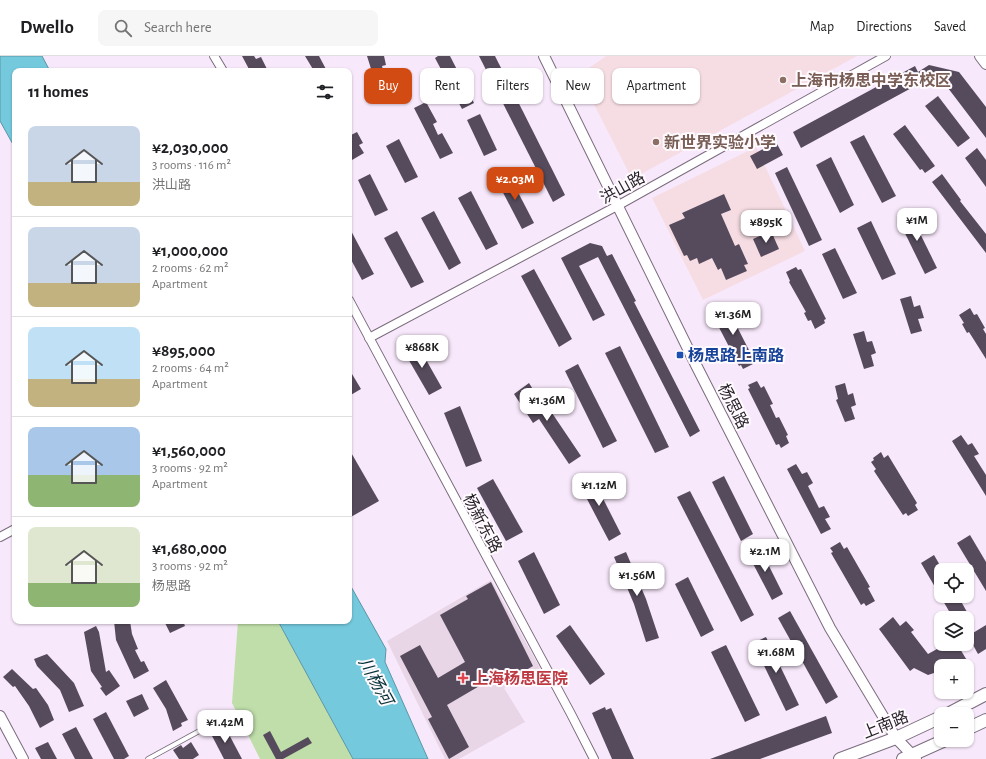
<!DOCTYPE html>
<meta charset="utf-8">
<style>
:root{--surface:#fff;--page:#f6f6f6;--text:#202124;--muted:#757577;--line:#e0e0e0;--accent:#d14b12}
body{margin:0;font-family:"Alegreya Sans","Noto Sans SC",sans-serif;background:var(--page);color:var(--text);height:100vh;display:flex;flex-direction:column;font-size:15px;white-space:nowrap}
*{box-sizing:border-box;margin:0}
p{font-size:13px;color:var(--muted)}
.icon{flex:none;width:22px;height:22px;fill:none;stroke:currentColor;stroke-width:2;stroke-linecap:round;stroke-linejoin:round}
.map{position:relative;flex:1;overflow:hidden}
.side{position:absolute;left:12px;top:12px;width:340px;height:556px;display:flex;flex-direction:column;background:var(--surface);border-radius:8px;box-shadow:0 1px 3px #0004}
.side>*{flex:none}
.top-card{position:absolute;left:364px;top:12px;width:380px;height:36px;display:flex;gap:8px}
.fabs{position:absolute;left:934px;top:507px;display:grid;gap:8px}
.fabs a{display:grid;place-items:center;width:40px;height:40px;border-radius:8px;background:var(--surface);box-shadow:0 1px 3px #0004;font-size:20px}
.price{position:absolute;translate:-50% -34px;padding:0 9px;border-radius:8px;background:#fff;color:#222;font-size:13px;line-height:26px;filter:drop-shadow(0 1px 2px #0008)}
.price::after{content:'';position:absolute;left:50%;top:24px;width:12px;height:9px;margin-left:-6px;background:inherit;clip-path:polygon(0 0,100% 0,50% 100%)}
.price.active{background:var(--accent);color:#fff}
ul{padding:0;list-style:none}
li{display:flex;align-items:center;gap:12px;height:100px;padding:0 16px}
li+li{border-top:1px solid var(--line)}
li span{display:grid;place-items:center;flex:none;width:112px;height:80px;border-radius:8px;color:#555}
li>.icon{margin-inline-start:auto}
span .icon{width:48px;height:48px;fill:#fffc;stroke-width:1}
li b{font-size:17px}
h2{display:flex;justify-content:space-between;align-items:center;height:48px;padding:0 16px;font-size:17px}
.tag{padding:0 14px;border-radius:8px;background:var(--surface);box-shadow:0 1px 3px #0004;font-size:14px;line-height:36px}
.tag.active{background:var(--accent);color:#fff}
header{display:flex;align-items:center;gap:24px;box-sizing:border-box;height:56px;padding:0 20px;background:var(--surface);border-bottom:1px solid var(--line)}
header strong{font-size:19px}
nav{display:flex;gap:22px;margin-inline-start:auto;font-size:14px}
.search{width:280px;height:36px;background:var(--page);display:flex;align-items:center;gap:10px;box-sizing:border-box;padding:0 14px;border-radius:8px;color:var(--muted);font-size:15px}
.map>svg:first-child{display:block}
</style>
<header>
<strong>Dwello</strong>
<div class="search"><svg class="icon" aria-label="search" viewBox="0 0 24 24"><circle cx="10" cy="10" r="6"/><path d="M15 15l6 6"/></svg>Search here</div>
<nav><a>Map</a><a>Directions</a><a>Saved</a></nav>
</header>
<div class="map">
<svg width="986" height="703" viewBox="0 0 986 703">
<rect width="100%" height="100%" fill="#f8e8fb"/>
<g fill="#f6dde4">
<polygon points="606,0 857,0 632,123 579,19"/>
<polygon points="756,91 805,195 703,244 652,142"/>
</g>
<polygon fill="#e8d6e7" points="491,524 540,612 504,632 525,666 459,703 445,703 387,585"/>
<polygon fill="#bfdea9" points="238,565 278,565 353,703 260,703 232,647"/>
<g fill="#74c9dd" stroke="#5c96a6">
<polygon points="0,0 42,0 50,15 15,15 15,92 0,65"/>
<polygon points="349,527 386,593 385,606 428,703 353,703 278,565 349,565"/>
</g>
<g fill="#564b5c">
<polygon points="242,0 254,0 256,3 261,1 268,15 250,15"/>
<polygon points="305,0 319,0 327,15 314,15"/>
<polygon points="367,0 384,0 386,9 382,10 387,28 392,27 394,36 390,37 392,45 382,48"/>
<polygon points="438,0 450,0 474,47 462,53 435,2"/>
<polygon points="479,0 495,0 565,139 553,146"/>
<polygon points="929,9 959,16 986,51 986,82 948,32 950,30 931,28 928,23 801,92 793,76 915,10 918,16"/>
<polygon points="938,40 970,82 958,91 925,50"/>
<polygon points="426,46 437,66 433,68 438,79 442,77 453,97 440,103 414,52"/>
<polygon points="480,58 497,94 484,100 467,64"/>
<polygon points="905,69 935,110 925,117 922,113 920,114 893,78"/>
<polygon points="357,76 363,87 359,89 364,97 352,104 349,98 349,80"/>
<polygon points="864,79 896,140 882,147 850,86"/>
<polygon points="399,83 418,121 405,127 386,90"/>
<polygon points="776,86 783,99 757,113 750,100"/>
<polygon points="977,92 986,104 986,131 965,102"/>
<polygon points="831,101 854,149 840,157 816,109"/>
<polygon points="787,111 822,184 809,190 775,117"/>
<polygon points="508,117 534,167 522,173 496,123"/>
<polygon points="370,118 388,154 375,160 358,124"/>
<polygon points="942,118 961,144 960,145 986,178 986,197 932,126"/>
<polygon points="471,135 498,188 486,194 458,142"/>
<polygon points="724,138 731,154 721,158 735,190 739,188 748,208 744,209 747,215 726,224 721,212 718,214 712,202 699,208 697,202 690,205 687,199 684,200 669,169 685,162 682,157"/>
<polygon points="434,155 461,207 449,214 421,162"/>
<polygon points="909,155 937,212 925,218 897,161"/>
<polygon points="871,165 896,218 882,224 857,172"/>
<polygon points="349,171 374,218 362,224 349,200"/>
<polygon points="397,175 424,226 411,232 384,182"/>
<polygon points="771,175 779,193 761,201 753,183"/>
<polygon points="590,187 602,190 607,200 612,198 636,245 634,246 700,375 690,381 598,201 579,210 605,259 593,265 561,202"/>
<polygon points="835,192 857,237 843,243 822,198"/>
<polygon points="796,211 798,214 801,213 826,263 824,264 825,267 815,273 811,264 808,265 804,257 806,256 789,226 790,225 786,216"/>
<polygon points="534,213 572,283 559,291 521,220"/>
<polygon points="911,240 914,251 920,249 924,262 918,263 922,275 911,278 900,243"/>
<polygon points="721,248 725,254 728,253 753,302 750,303 753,308 743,313 741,309 739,310 711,256 713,255 712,252"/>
<polygon points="970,252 974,259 977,258 985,272 983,273 986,278 986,303 969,276 967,277 962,268 964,267 959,259"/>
<polygon points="864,275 867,286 872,285 876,297 871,299 874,310 864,313 853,278"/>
<polygon points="416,286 442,332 429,339 403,294"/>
<polygon points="620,290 669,391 655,397 605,297"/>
<polygon points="578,308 617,385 603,392 565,315"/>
<polygon points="349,313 361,333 349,340"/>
<polygon points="757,325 761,332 764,330 773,348 770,349 776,362 779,361 788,379 786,380 789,387 781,392 779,388 776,389 748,333 750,332 748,329"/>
<polygon points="529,327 549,359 552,357 581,400 569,408 539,363 533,367 514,338"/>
<polygon points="845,327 848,339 853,337 856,349 851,351 855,363 845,366 836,344 838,343 835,330"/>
<polygon points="460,350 482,405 466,411 444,357"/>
<polygon points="961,379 968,389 972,387 979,398 974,400 986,419 986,440 952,385"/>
<polygon points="349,393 379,445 349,462"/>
<polygon points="881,396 884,402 888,399 917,447 915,449 918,454 908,460 906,457 903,459 874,415 876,413 871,406 874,404 873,402"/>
<polygon points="796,408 802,418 807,416 813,427 808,430 819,452 824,450 830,461 825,463 831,473 821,478 787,413"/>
<polygon points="590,417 621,478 609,485 577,424"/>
<polygon points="724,420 753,478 741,485 712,426"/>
<polygon points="493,423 523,476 506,485 477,432"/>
<polygon points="690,435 754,559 741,566 677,441"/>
<polygon points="970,479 986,506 986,535 957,487"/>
<polygon points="840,486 844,493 847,491 870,531 868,532 875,545 866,550 864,547 861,549 831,497 833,496 830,492"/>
<polygon points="759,490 783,538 772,544 747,496"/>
<polygon points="534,496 560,549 544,558 518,505"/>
<polygon points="626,496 646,543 659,582 646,586 634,548 614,501"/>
<polygon points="934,499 941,511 941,540 958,540 967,556 956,562 953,562 921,507"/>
<polygon points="688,521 714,574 701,581 675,528"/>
<polygon points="491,526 533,610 509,624 505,615 447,649 469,691 449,703 428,663 432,661 400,600 420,589 438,622 465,606 440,559 468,543 466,540"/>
<polygon points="790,555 838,641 826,648 778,562"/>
<polygon points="893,561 900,570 906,565 914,574 911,576 928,598 946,588 957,588 968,606 959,610 941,610 941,628 934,617 928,619 914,612 910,615 879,573"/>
<polygon points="114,565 130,565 132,578 138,593 135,594 141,606 144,605 149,615 134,623 116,584"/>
<polygon points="164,565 183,565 185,570 170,577"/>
<polygon points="570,569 605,618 590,629 556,580"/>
<polygon points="986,569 986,593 978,598 968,580"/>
<polygon points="96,570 99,576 106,616 109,614 120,630 106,640 100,632 102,631 91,615 84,576"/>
<polygon points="766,581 799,649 786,655 753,587"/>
<polygon points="726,589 760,659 745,666 711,596"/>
<polygon points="47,598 74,627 84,650 69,656 60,634 37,610 34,603"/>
<polygon points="12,613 33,633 36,632 48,649 54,664 40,672 29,650 15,630 13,631 3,621"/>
<polygon points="166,624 188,664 181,667 182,670 173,675 166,653 153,632"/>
<polygon points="142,638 149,653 134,661 126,645"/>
<polygon points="605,651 606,654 611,652 634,703 612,703 592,657"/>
<polygon points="106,656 129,700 124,703 114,703 93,663"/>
<polygon points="826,660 832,677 760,703 710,703"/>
<polygon points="224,669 242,703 224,703 210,676"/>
<polygon points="76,671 93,703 75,703 62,678"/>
<polygon points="270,675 281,696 308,681 312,687 283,703 276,703 263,679"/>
<polygon points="48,686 57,703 41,703 35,692"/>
<polygon points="191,686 199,699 193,703 179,703 173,694 181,689 183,692"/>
</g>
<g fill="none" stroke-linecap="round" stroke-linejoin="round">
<g stroke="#7a6c7d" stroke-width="5.5">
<polyline id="service" points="148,703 203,673"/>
</g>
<g stroke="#7a6c7d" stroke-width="10">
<g id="minor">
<polyline points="214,0 223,15"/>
<polyline points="349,244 571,658 594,703"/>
<polyline points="369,282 617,150 886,0"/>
<polyline points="0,481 15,473"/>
</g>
</g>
<g stroke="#7a6c7d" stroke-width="12">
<g id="tertiary">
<polyline points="544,0 697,311 830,572 896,682 916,703"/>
<polyline points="980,0 986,8"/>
<polyline points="0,660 23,703"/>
</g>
</g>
<g stroke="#7a6c7d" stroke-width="14">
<g id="primary">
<polyline points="948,658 986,638"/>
<polyline points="967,673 986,664"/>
<polyline points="840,703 896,682 941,661"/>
<polyline points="903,703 945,684"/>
</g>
</g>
<use href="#service" stroke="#fff" stroke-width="4"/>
<use href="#minor" stroke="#fff" stroke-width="8"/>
<use href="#tertiary" stroke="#fff" stroke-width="10"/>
<use href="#primary" stroke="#fff" stroke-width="12"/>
</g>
<g fill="#8d6e63" stroke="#fefafe" stroke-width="1.5">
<circle cx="783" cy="24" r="4"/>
<circle cx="656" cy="86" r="4"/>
</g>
<rect fill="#1a4fb4" stroke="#fefafe" stroke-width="1.5" x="676" y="295" width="8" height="8" rx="2"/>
<path fill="#e0444e" stroke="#fefafe" stroke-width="1.5" d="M461 616h4v4h4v4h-4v4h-4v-4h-4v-4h4z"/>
<g text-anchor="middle" stroke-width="4" stroke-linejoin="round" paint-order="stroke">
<g font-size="16" font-weight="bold" fill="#785e54" stroke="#fefafe" text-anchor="start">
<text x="791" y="30">上海市杨思中学东校区</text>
<text x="664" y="92">新世界实验小学</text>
</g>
<g font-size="16" fill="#251f26" stroke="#fefafe">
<text transform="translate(622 131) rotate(-29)" y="6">洪山路</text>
<text transform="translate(734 350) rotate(63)" y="6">杨思路</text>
<text transform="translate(483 467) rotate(62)" y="6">杨新东路</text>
<text transform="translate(885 668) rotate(-22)" y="6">上南路</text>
</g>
<g font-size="16" font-weight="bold" fill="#164399" stroke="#fefafe" text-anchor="start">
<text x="688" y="305">杨思路上南路</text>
</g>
<g font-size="16" font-weight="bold" fill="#be3a42" stroke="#fefafe" text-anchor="start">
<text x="472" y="628">上海杨思医院</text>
</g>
<g font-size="17" font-style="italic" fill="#053039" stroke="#fefafe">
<text transform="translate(376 625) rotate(61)" y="6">川杨河</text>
</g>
</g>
</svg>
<div class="fabs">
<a><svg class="icon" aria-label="locate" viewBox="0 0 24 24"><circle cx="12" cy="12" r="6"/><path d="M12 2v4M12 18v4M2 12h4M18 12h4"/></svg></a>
<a><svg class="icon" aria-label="layers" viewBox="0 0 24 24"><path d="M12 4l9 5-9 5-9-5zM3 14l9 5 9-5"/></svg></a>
<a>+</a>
<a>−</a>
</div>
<b class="price active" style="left:515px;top:145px">¥2.03M</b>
<b class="price" style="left:917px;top:186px">¥1M</b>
<b class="price" style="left:766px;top:188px">¥895K</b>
<b class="price" style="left:733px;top:280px">¥1.36M</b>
<b class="price" style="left:422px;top:313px">¥868K</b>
<b class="price" style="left:547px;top:366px">¥1.36M</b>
<b class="price" style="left:599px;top:451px">¥1.12M</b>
<b class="price" style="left:765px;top:517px">¥2.1M</b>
<b class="price" style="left:637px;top:541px">¥1.56M</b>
<b class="price" style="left:776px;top:618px">¥1.68M</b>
<b class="price" style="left:225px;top:688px">¥1.42M</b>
<div class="top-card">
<a class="tag active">Buy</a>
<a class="tag">Rent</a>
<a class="tag">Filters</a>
<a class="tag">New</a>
<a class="tag">Apartment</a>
</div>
<section class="side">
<h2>11 homes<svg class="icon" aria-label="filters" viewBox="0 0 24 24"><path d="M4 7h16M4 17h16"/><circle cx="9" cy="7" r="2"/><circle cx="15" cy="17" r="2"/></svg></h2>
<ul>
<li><span style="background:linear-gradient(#c9d6e8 70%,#c2b280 0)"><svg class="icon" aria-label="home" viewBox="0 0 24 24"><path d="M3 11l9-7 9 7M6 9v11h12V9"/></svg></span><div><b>¥2,030,000</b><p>3 rooms · 116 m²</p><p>洪山路</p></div></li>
<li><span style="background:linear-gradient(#c9d6e8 70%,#c2b280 0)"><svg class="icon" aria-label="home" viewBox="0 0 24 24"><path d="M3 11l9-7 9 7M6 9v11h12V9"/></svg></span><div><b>¥1,000,000</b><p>2 rooms · 62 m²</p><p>Apartment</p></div></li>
<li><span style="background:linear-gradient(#bfe0f5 65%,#c2b280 0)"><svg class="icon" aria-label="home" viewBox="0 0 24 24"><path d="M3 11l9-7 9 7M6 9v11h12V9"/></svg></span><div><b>¥895,000</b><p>2 rooms · 64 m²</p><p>Apartment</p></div></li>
<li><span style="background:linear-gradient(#a9c7e8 60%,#8fb573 0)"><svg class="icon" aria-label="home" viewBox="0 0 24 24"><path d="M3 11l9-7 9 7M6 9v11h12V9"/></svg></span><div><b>¥1,560,000</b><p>3 rooms · 92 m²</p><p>Apartment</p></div></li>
<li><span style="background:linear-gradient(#dfe7d0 70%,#8fb573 0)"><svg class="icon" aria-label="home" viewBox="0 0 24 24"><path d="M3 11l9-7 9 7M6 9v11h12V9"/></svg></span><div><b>¥1,680,000</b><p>3 rooms · 92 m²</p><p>杨思路</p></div></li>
</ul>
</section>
</div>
